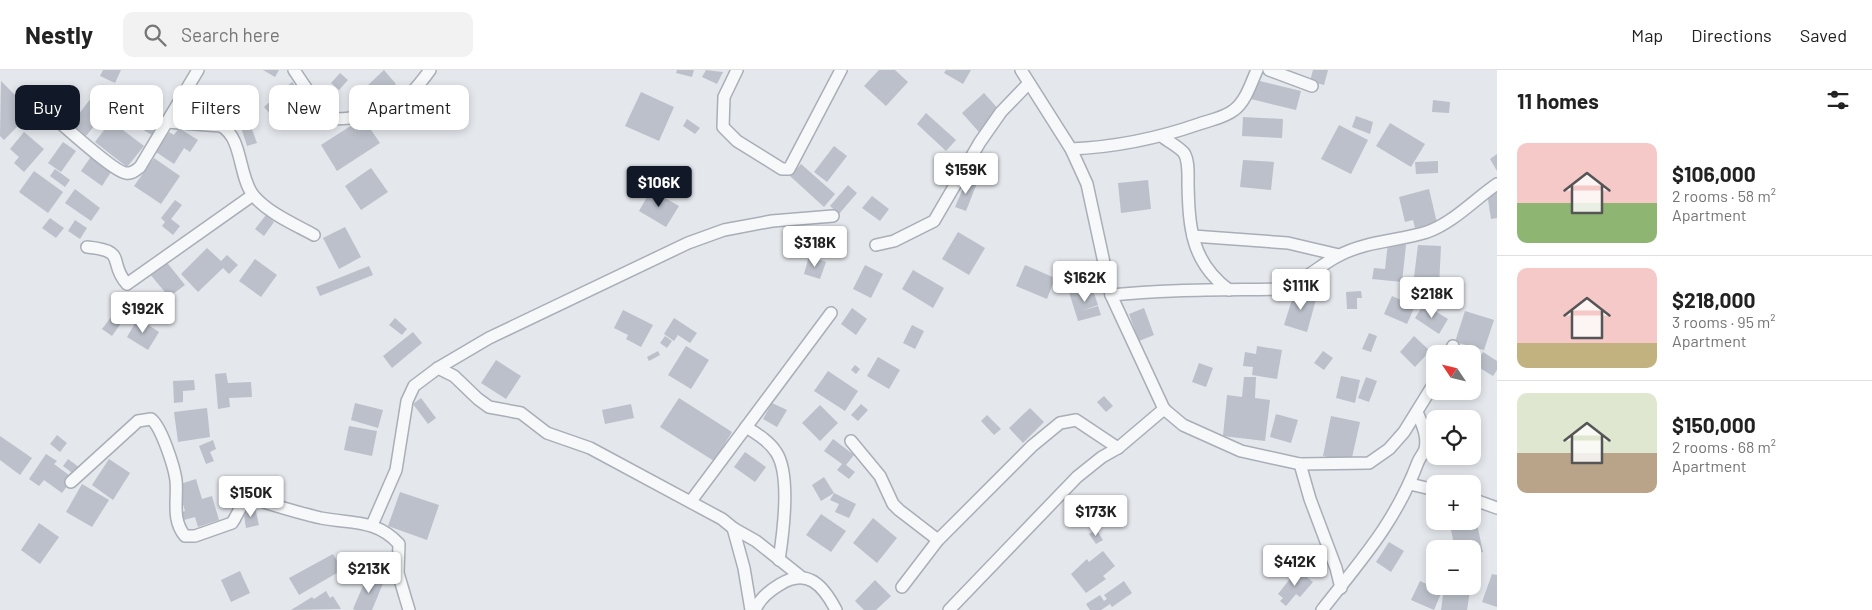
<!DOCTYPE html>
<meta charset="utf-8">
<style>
:root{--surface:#fff;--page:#f2f2f2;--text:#222;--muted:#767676;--line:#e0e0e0;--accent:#111827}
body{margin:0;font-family:Barlow,sans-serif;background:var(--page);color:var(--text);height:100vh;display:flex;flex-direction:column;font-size:19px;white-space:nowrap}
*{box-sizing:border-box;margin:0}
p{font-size:16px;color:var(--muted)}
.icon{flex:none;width:28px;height:28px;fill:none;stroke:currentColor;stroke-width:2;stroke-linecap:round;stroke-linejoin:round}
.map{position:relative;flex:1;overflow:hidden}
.side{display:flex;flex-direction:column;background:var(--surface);width:375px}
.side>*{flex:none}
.guide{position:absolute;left:15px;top:15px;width:475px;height:45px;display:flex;gap:10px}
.needle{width:32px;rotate:305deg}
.buttons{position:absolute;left:1426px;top:275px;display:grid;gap:10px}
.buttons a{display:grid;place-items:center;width:55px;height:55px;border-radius:10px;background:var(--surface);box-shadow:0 2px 8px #0003;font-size:25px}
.price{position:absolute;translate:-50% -42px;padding:0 11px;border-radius:5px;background:#fff;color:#222;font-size:16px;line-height:32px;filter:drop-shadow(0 1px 2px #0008)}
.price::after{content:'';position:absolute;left:50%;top:30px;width:15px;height:11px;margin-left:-8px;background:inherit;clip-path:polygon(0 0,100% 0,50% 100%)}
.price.selected{background:var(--accent);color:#fff}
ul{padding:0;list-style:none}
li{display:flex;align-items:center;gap:15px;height:125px;padding:0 20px}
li+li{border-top:1px solid var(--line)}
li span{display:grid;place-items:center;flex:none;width:140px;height:100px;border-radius:10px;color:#555}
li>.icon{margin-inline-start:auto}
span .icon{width:60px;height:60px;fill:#fffc;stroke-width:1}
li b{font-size:21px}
h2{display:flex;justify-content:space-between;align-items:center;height:60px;padding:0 20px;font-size:21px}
.tag{padding:0 18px;border-radius:10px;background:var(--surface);box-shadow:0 2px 8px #0003;font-size:18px;line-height:45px}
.tag.selected{background:var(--accent);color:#fff}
header{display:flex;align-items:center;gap:30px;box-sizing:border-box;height:70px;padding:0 25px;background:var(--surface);border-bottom:1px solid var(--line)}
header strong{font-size:24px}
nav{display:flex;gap:28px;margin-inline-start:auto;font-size:18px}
.search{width:350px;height:45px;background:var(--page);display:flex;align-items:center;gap:12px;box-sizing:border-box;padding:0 18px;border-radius:10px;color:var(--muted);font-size:19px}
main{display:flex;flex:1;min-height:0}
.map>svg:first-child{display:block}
</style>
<header>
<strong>Nestly</strong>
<div class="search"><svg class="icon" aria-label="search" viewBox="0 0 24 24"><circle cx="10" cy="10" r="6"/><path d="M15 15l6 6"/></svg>Search here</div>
<nav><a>Map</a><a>Directions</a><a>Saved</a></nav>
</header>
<main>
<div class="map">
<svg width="1497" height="540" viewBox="0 0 1497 540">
<rect width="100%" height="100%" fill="#e4e7ec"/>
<g fill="#bbc0ca">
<polygon points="103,0 121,0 115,13 100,6"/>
<polygon points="263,0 279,0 275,7"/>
<polygon points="384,0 396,14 380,29 376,25 373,28 365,20 369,17 368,15"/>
<polygon points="677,0 694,0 692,7 676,3"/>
<polygon points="706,0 723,2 717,14 702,7"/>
<polygon points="879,0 895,0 908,12 886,36 864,16"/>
<polygon points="946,0 971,0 963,14 944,3"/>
<polygon points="1313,0 1328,0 1324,15 1310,11"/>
<polygon points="340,3 348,10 339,20 331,13"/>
<polygon points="1256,10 1301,21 1296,40 1251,29"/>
<polygon points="1,11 32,42 4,70 0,66"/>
<polygon points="292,12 308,30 280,55 264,37"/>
<polygon points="641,22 674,37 659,71 625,56"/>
<polygon points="984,23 1001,42 979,62 962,43"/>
<polygon points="92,27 108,39 86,66 71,54"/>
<polygon points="1433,30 1450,32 1449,43 1432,42"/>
<polygon points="143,42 149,46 151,43 162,49 152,65 135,55"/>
<polygon points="926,43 956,70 946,81 917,54"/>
<polygon points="1356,46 1373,52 1370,64 1352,57"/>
<polygon points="1243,47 1283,49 1282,68 1242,66"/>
<polygon points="363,48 380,73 337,101 321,75"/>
<polygon points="687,49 700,58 695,64 683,56"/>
<polygon points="111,51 144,76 127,97 95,72"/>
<polygon points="1390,53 1425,74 1411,97 1376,76"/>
<polygon points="250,54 257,73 247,76 241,57"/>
<polygon points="1339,55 1368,70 1351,104 1321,89"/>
<polygon points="179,58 198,70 190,82 184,78 174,94 156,82 169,62 174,65"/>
<polygon points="24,62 44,79 24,102 14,93 19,87 10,79"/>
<polygon points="63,72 76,81 61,102 48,93"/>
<polygon points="834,76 847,86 827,112 814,102"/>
<polygon points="1497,84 1497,101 1490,89"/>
<polygon points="92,85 113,99 102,116 81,101"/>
<polygon points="154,88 180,106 161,134 134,116"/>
<polygon points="1243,90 1274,92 1271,120 1240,117"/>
<polygon points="1438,91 1438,103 1416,104 1415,92"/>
<polygon points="801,94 835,124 824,137 790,106"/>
<polygon points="371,98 388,122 361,140 345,116"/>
<polygon points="55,99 70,110 65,117 50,106"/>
<polygon points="34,101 63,122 48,143 19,122"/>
<polygon points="967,109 977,113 966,141 955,137"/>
<polygon points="1148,110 1151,139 1121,143 1118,113"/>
<polygon points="848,115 857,123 839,144 830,136"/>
<polygon points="75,119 100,138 91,151 65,133"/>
<polygon points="1429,119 1437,153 1415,158 1413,150 1405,152 1399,127"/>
<polygon points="651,120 679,136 666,157 639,141"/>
<polygon points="1497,121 1497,148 1491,149 1487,123"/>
<polygon points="872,126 889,139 880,151 862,138"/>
<polygon points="175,130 182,135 171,149 180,156 173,165 162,156 165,152 161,148"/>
<polygon points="266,145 274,152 264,166 255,159"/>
<polygon points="50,148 64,158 56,168 42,158"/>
<polygon points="75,150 87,158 80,169 68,161"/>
<polygon points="345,157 361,187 339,199 323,168"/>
<polygon points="958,162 985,178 969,205 942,189"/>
<polygon points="1388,173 1406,175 1402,212 1372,209 1374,198 1385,199"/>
<polygon points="1418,175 1441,176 1439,217 1413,215"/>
<polygon points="207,178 221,191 227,185 238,195 229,204 223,198 198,222 181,204"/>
<polygon points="809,186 826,192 820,209 804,204"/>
<polygon points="255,189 277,205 261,227 239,211"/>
<polygon points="165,190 185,215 169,227 149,203"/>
<polygon points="865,195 883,204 871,228 853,219"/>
<polygon points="1025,195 1055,208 1047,229 1016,216"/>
<polygon points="369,196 373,205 320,226 316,217"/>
<polygon points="913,200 944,218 933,238 902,219"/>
<polygon points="1091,214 1098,235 1081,241 1098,236 1101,245 1078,251 1069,222"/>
<polygon points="1295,220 1317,226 1307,262 1284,255"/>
<polygon points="1361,221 1362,228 1357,228 1357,239 1347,239 1346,222"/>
<polygon points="1392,226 1415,236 1407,254 1384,244"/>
<polygon points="1424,234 1448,249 1439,264 1415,248"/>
<polygon points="852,238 867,249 856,265 841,254"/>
<polygon points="1144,238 1154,265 1139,271 1129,244"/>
<polygon points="623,240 653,255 641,277 626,269 628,265 614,258"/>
<polygon points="1465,241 1494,250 1484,280 1455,272"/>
<polygon points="115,242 124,249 112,266 102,259"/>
<polygon points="138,248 159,262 148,280 127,267"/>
<polygon points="395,248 407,259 402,265 389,255"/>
<polygon points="674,248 697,263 690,273 678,265 674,271 664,264"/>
<polygon points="912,255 924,261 915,279 903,273"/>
<polygon points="413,262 422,273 392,298 383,286"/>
<polygon points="1369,263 1377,266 1371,282 1362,279"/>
<polygon points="665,266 672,271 667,278 660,273"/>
<polygon points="1414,266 1430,281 1415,297 1400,282"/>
<polygon points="686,276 709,290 691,319 668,305"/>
<polygon points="1257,276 1282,280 1277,309 1252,305 1253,297 1243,296 1245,282 1256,284"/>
<polygon points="658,281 660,285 649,291 647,287"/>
<polygon points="1323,281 1333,288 1324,300 1314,293"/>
<polygon points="1483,282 1497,291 1497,300 1493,306 1475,295"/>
<polygon points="878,287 900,300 889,319 867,306"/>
<polygon points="496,290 521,306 506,329 481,313"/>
<polygon points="1199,293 1213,298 1206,317 1192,312"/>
<polygon points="855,295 860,299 856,304 851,300"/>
<polygon points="828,301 858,321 845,341 814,321"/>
<polygon points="226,303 228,313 251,312 252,327 229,328 230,337 218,339 215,304"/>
<polygon points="1341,306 1360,310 1355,333 1336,328"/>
<polygon points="1244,307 1256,307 1255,328 1270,330 1265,371 1223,366 1227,325 1242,327"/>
<polygon points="1366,307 1377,311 1369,332 1358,328"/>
<polygon points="194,310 195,320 183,321 183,332 174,333 173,311"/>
<polygon points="1104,326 1113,336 1106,342 1097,332"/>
<polygon points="421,328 436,348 428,354 413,334"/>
<polygon points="679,328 732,362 714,391 660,357"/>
<polygon points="355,333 383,340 378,358 351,350"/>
<polygon points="772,333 787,340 777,357 763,349"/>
<polygon points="631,334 634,348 605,354 602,340"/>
<polygon points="861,334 868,340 858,351 851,345"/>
<polygon points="820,335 838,353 820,371 802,353"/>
<polygon points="207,338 210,367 178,372 174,342"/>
<polygon points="1030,338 1044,352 1023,373 1009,358"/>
<polygon points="1276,344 1298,350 1291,373 1270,367"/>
<polygon points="987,345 1001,359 994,365 981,351"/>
<polygon points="1331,346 1360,352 1351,392 1323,386"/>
<polygon points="349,356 377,361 372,386 344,380"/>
<polygon points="57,365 67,373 60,382 50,374"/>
<polygon points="0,366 32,388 20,405 0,390"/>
<polygon points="833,369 854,385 846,395 855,402 849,409 837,400 842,394 824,381"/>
<polygon points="213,370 216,379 210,382 214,391 206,394 199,376"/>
<polygon points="745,382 766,397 755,412 734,397"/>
<polygon points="46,384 57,391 54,394 73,408 62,423 44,410 39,416 29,409"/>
<polygon points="68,389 80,398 75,405 63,396"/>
<polygon points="109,389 130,403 113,430 92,415"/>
<polygon points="824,407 834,423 821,431 812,415"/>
<polygon points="196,409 202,429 212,426 219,450 198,457 195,447 180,451 178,443 185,441 177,415"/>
<polygon points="82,414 109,430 92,457 66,442"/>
<polygon points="400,422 439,435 427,470 388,456"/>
<polygon points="834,423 856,434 849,448 835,442 839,434 830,430"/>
<polygon points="255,437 259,455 246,458 243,440"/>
<polygon points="821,444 846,461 831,482 806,465"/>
<polygon points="873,448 897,468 877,493 853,473"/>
<polygon points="39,453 59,467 40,494 21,480"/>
<polygon points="1477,454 1483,482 1472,484 1472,479 1455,479 1451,460"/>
<polygon points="1096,459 1103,470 1096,474 1089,464"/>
<polygon points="1389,472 1404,481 1391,502 1376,492"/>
<polygon points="1103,481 1115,496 1103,506 1106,509 1086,523 1071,504 1087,489 1089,492"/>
<polygon points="333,484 342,500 299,525 289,508"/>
<polygon points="1297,500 1313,512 1300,527 1296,524 1286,536 1280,531 1283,528 1278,524"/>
<polygon points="240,501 250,523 231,532 221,510"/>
<polygon points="368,504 384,511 372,540 355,540 353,539"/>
<polygon points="1492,504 1497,505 1497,537 1482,532"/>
<polygon points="875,510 891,526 876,540 864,540 855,531"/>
<polygon points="1124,511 1132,523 1112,537 1110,534 1101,540 1090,540 1086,534 1100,525 1104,531 1107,529 1104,525"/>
<polygon points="1420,511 1442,521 1434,540 1411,530"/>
<polygon points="1444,518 1470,521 1467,540 1441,540"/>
<polygon points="326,521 330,528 333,526 341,539 291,540 312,527 314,529"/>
</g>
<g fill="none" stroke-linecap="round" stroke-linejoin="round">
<g stroke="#a9aeb7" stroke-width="14">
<g id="street">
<path d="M294,0C302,12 320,41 333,48C339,50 350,48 356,47C395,44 408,30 430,0"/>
<polyline points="737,0 724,27 723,57 737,71 782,99 789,99 841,0"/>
<polyline points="1269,0 1312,16"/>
<path d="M50,44C62,54 114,102 126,103C132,104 136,100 140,97L198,0"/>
<path d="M167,52L221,56C243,68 238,105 253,125C268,143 294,154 314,165"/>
<path d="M1163,67C1169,72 1179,77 1184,83C1189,91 1188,104 1188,114C1189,157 1191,192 1229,220"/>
<path d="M1071,79C1116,77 1156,69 1199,54C1210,50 1224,48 1234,40C1246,31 1251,13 1257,0"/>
<polyline points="1193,166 1288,173 1339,185"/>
<polyline points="876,175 894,171 934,151 980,72 1001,42 1029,13"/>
<path d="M87,177C129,181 107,192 127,214L253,125"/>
<path d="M1111,225C1168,219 1225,220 1282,219C1304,212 1318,196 1338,186C1365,171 1399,171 1427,162C1453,153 1475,129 1497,114"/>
<polyline points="1449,284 1453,276"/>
<polyline points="438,298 454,306 478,329 489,337 521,343 547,363 590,378 722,449 733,458 744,498 751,540"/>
<polyline points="1164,339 1183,355 1241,381 1300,394 1369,393 1389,379 1404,362 1435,312"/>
<path d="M746,357C757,364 769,371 776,382C791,404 783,464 779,490"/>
<polyline points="851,371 880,406 893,434 899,440 938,470"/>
<polyline points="1300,394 1310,429 1336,498 1341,518"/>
<path d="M71,412L138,351L151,349C161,356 174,396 176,410C178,430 171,449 185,466H195L232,453C240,442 239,432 254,429C276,436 299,443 321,448C352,454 376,449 399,474L398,503L409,540"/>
<polyline points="1410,414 1435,420"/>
<polyline points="1472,429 1497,438"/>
<polyline points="691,431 831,243"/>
<polyline points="372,455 396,400 407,331 414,316 438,298 489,268 688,173 724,160 772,151 833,146"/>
<polyline points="733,458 756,471 800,506"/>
<polyline points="902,517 938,470 1032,376 1060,353 1076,350 1118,378"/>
<path d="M755,540C759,530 769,521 779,515C807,497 823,515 836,540"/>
<polyline points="949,540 1077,407 1102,387 1118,378 1164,339 1111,225 1087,114 1071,79 1021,0"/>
<path d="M1322,540C1361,490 1395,453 1418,392C1420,387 1424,383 1425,379C1428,366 1422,354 1417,342"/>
</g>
</g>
<use href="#street" stroke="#f7f8fa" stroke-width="11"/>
</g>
</svg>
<div class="buttons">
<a><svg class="needle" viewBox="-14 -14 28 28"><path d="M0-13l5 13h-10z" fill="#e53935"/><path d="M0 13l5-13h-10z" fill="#767676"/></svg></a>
<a><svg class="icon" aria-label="locate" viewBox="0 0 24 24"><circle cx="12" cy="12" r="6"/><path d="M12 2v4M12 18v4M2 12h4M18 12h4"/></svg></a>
<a>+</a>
<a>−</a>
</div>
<b class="price" style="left:966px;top:125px">$159K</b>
<b class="price selected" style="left:659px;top:138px">$106K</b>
<b class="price" style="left:815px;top:198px">$318K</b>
<b class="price" style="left:1085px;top:233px">$162K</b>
<b class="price" style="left:1301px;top:241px">$111K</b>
<b class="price" style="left:1432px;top:249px">$218K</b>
<b class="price" style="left:143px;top:264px">$192K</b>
<b class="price" style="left:251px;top:448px">$150K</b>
<b class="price" style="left:1096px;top:467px">$173K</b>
<b class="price" style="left:1295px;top:517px">$412K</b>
<b class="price" style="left:369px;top:524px">$213K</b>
<div class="guide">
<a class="tag selected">Buy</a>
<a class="tag">Rent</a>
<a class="tag">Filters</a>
<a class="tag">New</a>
<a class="tag">Apartment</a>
</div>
</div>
<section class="side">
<h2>11 homes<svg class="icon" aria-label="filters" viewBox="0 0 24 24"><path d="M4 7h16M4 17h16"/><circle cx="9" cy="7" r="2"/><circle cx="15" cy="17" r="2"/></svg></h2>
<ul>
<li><span style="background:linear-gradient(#f6c9c9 60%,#8fb573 0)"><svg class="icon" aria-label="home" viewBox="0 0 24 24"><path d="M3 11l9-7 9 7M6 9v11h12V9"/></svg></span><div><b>$106,000</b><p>2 rooms · 58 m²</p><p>Apartment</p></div></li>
<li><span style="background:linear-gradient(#f6c9c9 75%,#c2b280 0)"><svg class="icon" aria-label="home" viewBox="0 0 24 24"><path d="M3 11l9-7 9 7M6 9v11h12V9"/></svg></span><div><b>$218,000</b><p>3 rooms · 95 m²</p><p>Apartment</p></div></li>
<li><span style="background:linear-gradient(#dfe7d0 60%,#b9a48a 0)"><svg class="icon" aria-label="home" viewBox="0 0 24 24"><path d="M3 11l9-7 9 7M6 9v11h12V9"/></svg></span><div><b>$150,000</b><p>2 rooms · 68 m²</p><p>Apartment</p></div></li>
</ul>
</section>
</main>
